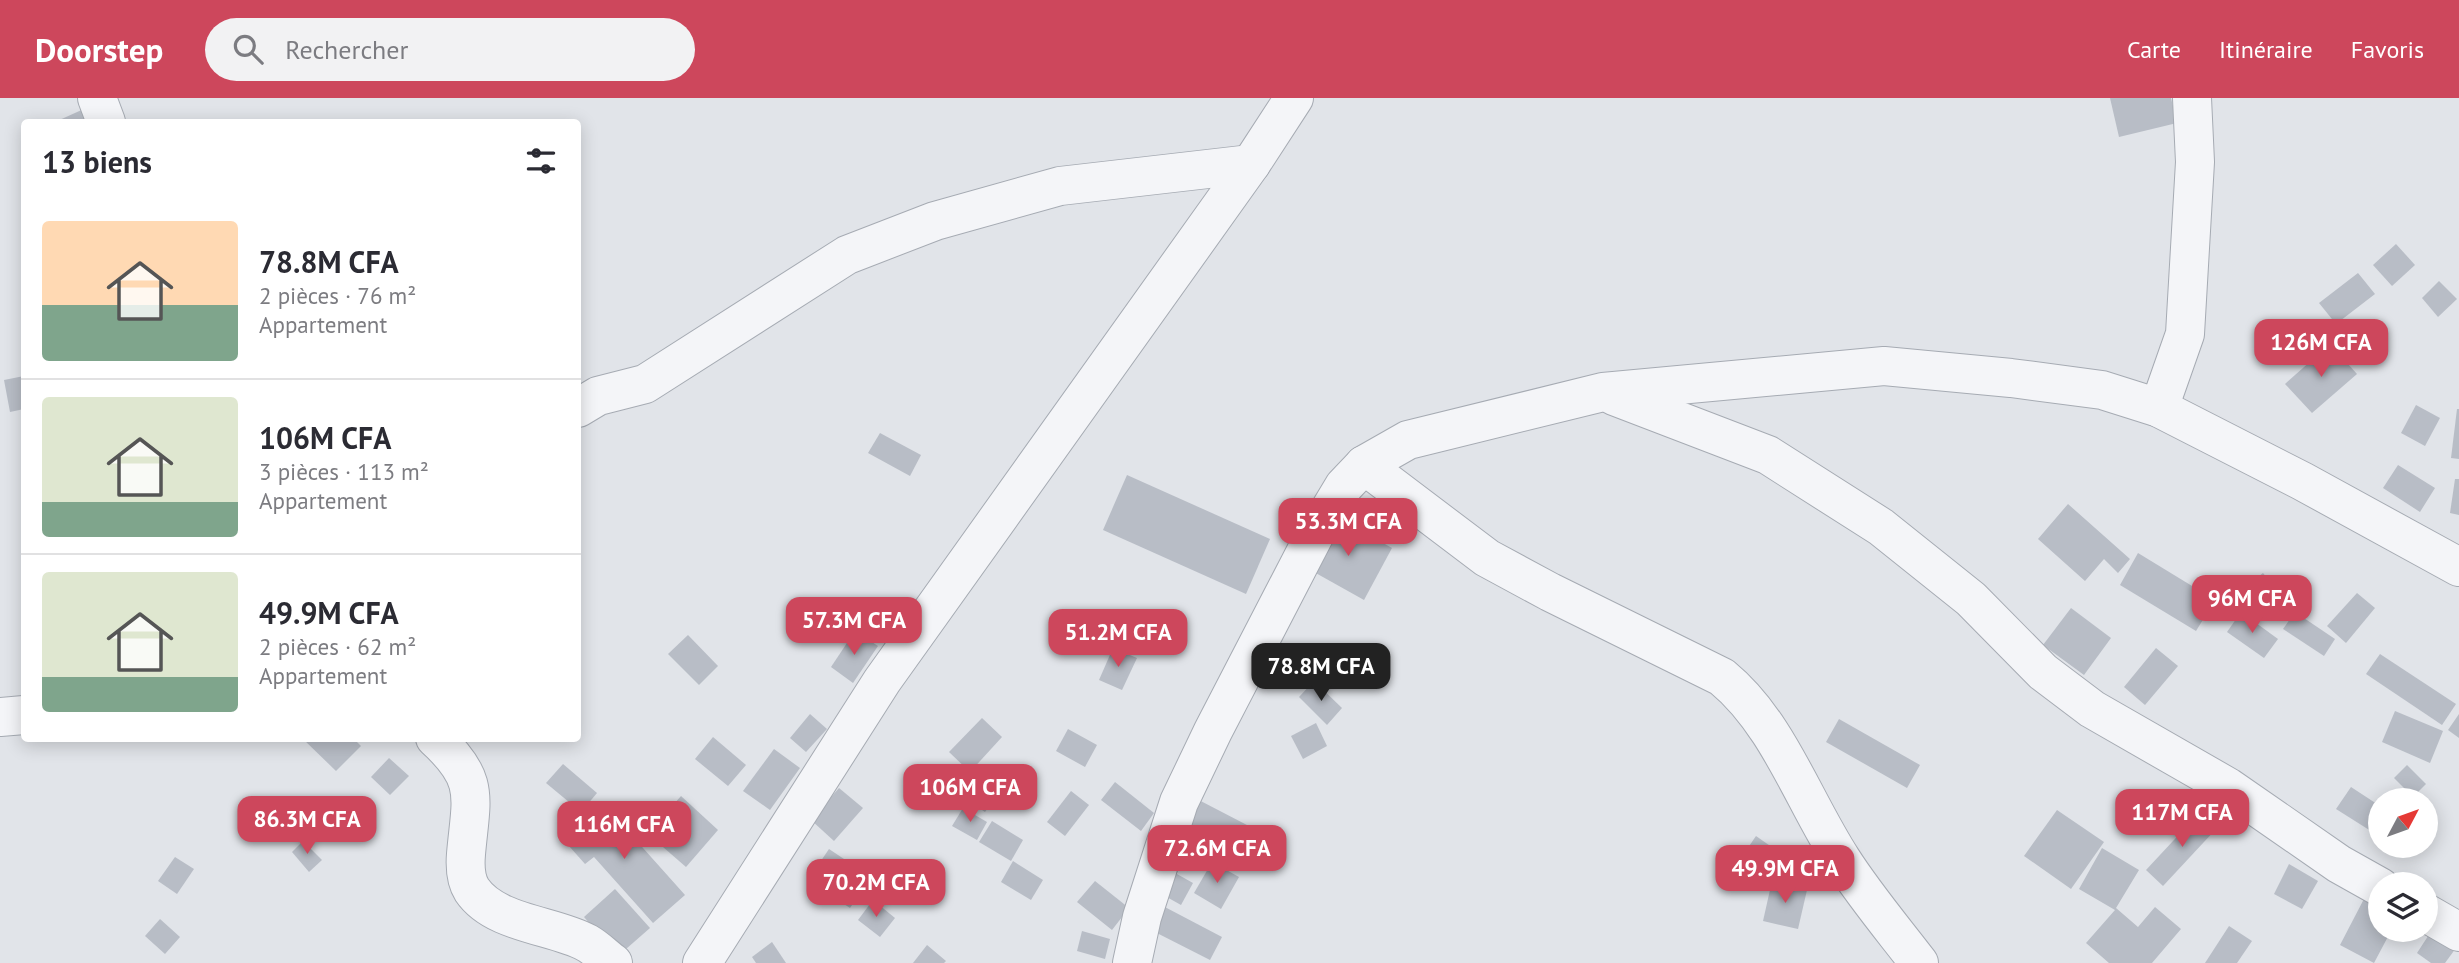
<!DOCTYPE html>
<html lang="fr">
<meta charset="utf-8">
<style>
:root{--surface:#fff;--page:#f2f2f3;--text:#2b2b33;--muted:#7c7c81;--line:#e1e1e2;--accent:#cd475c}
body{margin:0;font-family:"PT Sans",sans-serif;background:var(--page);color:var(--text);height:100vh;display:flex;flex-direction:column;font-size:26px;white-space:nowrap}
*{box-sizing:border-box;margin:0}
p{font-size:23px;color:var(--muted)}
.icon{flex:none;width:38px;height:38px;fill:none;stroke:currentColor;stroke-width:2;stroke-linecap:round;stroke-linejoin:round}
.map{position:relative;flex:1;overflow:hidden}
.sheet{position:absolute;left:21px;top:21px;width:560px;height:623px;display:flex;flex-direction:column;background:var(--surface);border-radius:7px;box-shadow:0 4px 18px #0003}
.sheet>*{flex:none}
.needle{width:46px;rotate:49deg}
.buttons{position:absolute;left:2368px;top:690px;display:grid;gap:14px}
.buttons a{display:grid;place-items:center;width:70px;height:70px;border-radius:50%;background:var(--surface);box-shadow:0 4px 18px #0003;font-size:35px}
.price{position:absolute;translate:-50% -60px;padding:0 16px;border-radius:14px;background:var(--accent);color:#fff;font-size:23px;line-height:46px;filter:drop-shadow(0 2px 4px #0008)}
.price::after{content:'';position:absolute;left:50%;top:42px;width:21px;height:16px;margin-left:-10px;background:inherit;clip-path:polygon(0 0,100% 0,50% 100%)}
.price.active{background:#222;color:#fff}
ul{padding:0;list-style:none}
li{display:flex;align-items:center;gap:21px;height:175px;padding:0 21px}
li+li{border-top:2px solid var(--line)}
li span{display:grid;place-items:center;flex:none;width:196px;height:140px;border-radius:7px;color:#555}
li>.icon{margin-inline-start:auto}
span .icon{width:84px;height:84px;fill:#fffc;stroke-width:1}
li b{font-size:30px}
h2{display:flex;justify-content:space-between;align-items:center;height:84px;padding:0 21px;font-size:30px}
header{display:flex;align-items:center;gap:42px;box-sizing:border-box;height:98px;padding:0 35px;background:var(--accent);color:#fff}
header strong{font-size:33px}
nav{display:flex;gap:38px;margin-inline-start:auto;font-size:24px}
.search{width:490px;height:63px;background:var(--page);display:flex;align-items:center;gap:18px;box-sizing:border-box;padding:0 24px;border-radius:38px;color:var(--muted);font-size:26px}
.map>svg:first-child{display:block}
</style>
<header>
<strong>Doorstep</strong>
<div class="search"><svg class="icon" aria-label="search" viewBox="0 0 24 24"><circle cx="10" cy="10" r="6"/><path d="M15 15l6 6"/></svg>Rechercher</div>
<nav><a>Carte</a><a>Itinéraire</a><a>Favoris</a></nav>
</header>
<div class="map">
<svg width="2459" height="865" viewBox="0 0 2459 865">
<rect width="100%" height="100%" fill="#e1e4e9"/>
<g fill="#b8bdc6">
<polygon points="2110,0 2171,0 2177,25 2119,39"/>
<polygon points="86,10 93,24 55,24"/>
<polygon points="2396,146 2415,167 2392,188 2373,167"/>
<polygon points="2358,175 2375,196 2336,226 2319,205"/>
<polygon points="2439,183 2457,201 2438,219 2422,200"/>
<polygon points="2330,246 2357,276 2312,315 2285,286"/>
<polygon points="24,278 24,311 10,314 4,282"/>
<polygon points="2416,307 2440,320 2425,348 2401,335"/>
<polygon points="2457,311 2459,311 2459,361 2451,360"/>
<polygon points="880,335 921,357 910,378 868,355"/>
<polygon points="2398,367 2435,390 2420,414 2383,390"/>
<polygon points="1127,377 1270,441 1246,496 1103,432"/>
<polygon points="2455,381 2459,381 2459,417 2450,415"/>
<polygon points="2068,406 2130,461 2118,475 2104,461 2085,483 2038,441"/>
<polygon points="1333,417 1392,450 1364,502 1305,469"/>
<polygon points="2138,455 2215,502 2196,533 2120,487"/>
<polygon points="2263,475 2280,496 2258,514 2241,493"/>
<polygon points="2357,495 2375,510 2346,545 2327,528"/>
<polygon points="2071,510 2111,540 2084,577 2043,547"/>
<polygon points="2241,514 2278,541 2264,560 2227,534"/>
<polygon points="2295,514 2335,541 2324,558 2283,531"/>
<polygon points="855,533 878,548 853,585 831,569"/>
<polygon points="688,537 718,568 699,587 668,556"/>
<polygon points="1113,550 1137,560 1122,592 1099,582"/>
<polygon points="2156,550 2178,568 2145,607 2124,589"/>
<polygon points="2380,556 2456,606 2442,627 2366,576"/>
<polygon points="1314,583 1342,610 1327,627 1299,599"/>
<polygon points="2395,613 2443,633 2430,665 2382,644"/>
<polygon points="810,616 827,631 806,654 790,640"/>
<polygon points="2459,616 2459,640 2448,632"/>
<polygon points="982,620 1002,639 970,674 949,654"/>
<polygon points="1839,621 1920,667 1907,690 1826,644"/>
<polygon points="1316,625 1327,648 1303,661 1291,638"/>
<polygon points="1068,631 1097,647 1085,669 1056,653"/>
<polygon points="713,639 746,667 728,688 695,661"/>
<polygon points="302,640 353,640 361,648 336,673"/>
<polygon points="774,651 800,670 770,712 743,693"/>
<polygon points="389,660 409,678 390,697 371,679"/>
<polygon points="563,666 597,695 581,714 546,685"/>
<polygon points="2407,667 2426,686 2413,699 2394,680"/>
<polygon points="969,682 995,700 985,714 960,697"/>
<polygon points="1115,684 1154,715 1141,733 1101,702"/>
<polygon points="2351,689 2380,708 2380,726 2374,735 2336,711"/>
<polygon points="839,690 863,710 834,743 811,722"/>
<polygon points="1071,693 1089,707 1065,738 1047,724"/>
<polygon points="681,698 718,732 686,769 648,736"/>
<polygon points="1193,699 1274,741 1260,767 1179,725"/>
<polygon points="601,703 685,797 653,825 594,759 585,766 561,739"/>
<polygon points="963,710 987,724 977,742 952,728"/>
<polygon points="2057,712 2104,744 2071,791 2024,758"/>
<polygon points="2200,714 2217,730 2163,788 2146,772"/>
<polygon points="992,723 1023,742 1011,763 979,744"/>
<polygon points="1756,738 1776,752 1761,774 1741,760"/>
<polygon points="303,743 322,762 309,774 292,754"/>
<polygon points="2102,750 2139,772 2116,810 2138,829 2155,809 2181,831 2152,865 2109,865 2086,845 2115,812 2079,791"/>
<polygon points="829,751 871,779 850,810 808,782"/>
<polygon points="175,759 194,771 177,796 158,783"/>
<polygon points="1013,763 1043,782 1031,802 1001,784"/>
<polygon points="1212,764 1239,779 1221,811 1194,795"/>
<polygon points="2289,766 2318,783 2302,811 2274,796"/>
<polygon points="1168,771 1193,785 1181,807 1156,793"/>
<polygon points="1095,783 1129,810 1112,832 1077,804"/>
<polygon points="1772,783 1807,792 1798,831 1763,823"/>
<polygon points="615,791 650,830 618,858 584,819"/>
<polygon points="2366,797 2380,805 2380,831 2392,831 2374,865 2340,847"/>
<polygon points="873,802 895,820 880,839 858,822"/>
<polygon points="1161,807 1222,839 1210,862 1149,831"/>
<polygon points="160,821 180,839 165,856 145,838"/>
<polygon points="2229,828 2252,843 2237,865 2205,865"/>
<polygon points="2432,832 2456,850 2445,865 2431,865 2417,855"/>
<polygon points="1082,833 1110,841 1105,861 1077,853"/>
<polygon points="772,844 786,865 756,865 752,859"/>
<polygon points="927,847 946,863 944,865 913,865"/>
</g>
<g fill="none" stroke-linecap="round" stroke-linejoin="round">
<g stroke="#a6abb3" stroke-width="40">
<g id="street">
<polyline points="97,0 106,24"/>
<polyline points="1614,298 1768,357 1881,429 1971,501 2043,574 2092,611 2228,689 2339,766 2380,789"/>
<polyline points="578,310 598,298 645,286 847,157 935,123 1060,88 1251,66"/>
<polyline points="2159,310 2185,236 2195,64 2192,0"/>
<path d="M1364,367L1487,460L1550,494L1722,579C1778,625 1803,702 1842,762C1865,798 1893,831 1919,865"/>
<polyline points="0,619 24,617"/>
<path d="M435,640C481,682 471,699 466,756C465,768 465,781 472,792C495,826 554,827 587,845C596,850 605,859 613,865"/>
<polyline points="2426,815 2459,834"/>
<polyline points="702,865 882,583 1251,66 1294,0"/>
<polyline points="1132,865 1142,819 1179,704 1213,633 1314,438 1344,388 1364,367 1408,342 1603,294 1884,268 2011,280 2102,292 2159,310 2302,383 2459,469"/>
</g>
</g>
<use href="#street" stroke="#f4f5f8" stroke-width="38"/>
</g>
</svg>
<div class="buttons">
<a><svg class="needle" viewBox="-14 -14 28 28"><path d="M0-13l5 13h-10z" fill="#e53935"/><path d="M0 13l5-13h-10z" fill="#7c7c81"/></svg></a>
<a><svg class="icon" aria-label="layers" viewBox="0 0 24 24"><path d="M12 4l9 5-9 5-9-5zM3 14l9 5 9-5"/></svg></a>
</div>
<b class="price" style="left:2321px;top:281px">126M CFA</b>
<b class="price" style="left:1348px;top:460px">53.3M CFA</b>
<b class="price" style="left:2252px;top:537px">96M CFA</b>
<b class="price" style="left:854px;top:559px">57.3M CFA</b>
<b class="price" style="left:1118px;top:571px">51.2M CFA</b>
<b class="price active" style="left:1321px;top:605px">78.8M CFA</b>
<b class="price" style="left:970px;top:726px">106M CFA</b>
<b class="price" style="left:2182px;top:751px">117M CFA</b>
<b class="price" style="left:307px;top:758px">86.3M CFA</b>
<b class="price" style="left:624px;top:763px">116M CFA</b>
<b class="price" style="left:1217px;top:787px">72.6M CFA</b>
<b class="price" style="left:1785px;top:807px">49.9M CFA</b>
<b class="price" style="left:876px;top:821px">70.2M CFA</b>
<section class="sheet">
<h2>13 biens<svg class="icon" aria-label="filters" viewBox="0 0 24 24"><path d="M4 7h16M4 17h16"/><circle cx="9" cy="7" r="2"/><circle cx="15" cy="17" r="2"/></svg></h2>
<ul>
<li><span style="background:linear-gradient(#ffd9b3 60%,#7fa58c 0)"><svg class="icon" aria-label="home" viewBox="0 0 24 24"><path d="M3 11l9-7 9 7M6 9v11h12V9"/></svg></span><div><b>78.8M CFA</b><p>2 pièces · 76 m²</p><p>Appartement</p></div></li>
<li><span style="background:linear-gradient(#dfe7d0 75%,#7fa58c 0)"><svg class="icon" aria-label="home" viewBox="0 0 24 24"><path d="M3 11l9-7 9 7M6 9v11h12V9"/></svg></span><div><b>106M CFA</b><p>3 pièces · 113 m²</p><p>Appartement</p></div></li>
<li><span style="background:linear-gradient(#dfe7d0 75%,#7fa58c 0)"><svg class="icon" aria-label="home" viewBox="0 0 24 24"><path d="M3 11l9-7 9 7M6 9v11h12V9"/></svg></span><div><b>49.9M CFA</b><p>2 pièces · 62 m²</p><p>Appartement</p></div></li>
</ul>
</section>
</div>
